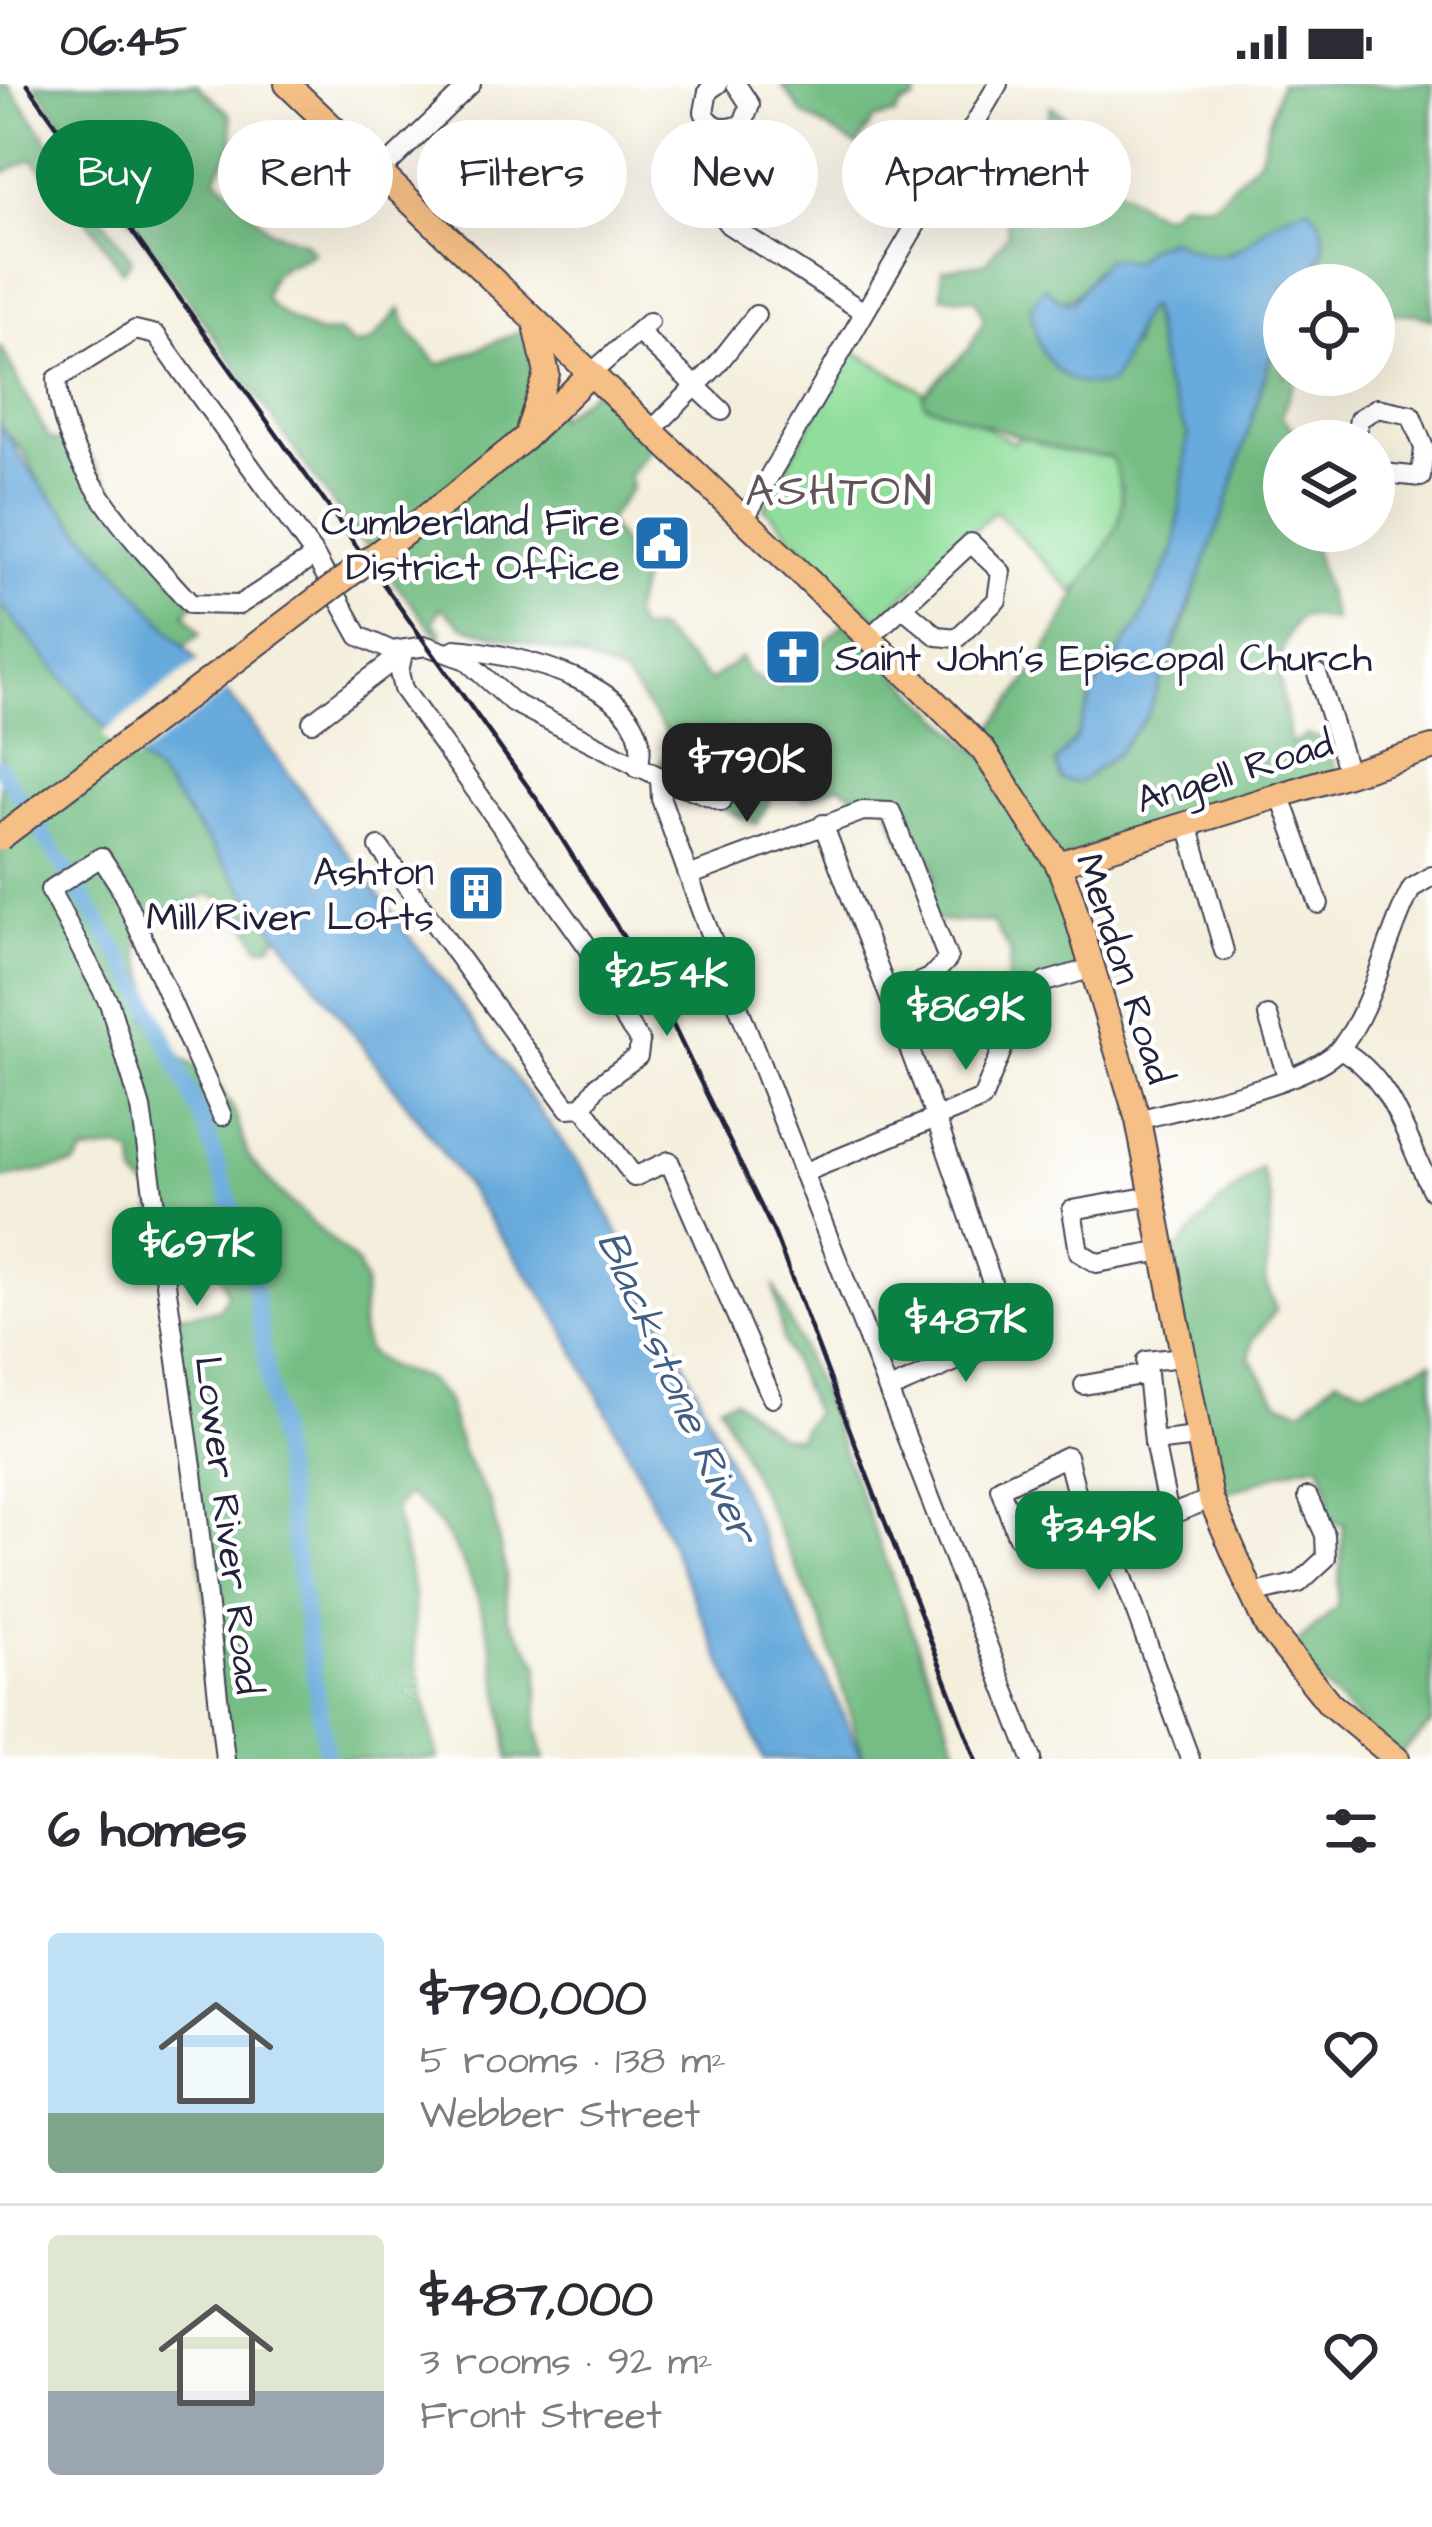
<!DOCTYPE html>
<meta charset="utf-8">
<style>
:root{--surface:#fff;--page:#f7f7f7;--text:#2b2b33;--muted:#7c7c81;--line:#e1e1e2;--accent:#0b8043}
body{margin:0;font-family:"Architects Daughter",sans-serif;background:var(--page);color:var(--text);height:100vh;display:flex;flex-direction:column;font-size:45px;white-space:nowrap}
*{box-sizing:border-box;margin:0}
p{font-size:39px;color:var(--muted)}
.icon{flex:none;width:66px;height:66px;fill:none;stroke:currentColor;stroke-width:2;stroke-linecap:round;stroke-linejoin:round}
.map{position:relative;height:1675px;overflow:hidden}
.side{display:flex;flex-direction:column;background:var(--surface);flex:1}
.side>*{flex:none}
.guide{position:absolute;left:36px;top:36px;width:1362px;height:108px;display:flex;gap:24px}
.fabs{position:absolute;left:1263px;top:180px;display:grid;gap:24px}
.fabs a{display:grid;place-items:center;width:132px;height:132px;border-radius:50%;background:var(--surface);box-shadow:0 12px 48px #0002;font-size:60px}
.price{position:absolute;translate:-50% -102px;padding:0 27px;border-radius:24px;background:var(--accent);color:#fff;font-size:39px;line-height:78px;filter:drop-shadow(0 3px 6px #0008)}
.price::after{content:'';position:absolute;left:50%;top:72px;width:36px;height:27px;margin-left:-18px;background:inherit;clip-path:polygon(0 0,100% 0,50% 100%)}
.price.current{background:#222;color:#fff}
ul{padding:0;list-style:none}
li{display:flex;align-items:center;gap:36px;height:300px;padding:0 48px}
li+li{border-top:3px solid var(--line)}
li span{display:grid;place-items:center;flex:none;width:336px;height:240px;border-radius:12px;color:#555}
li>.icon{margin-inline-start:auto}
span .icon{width:144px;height:144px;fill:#fffc;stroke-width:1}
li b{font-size:51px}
h2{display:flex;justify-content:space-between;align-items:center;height:144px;padding:0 48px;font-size:51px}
.chip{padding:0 42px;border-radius:54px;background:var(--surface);box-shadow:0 12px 48px #0002;font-size:42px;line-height:108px}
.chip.current{background:var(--accent);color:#fff}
.status{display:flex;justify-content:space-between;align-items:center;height:84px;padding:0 60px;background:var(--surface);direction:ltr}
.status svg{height:33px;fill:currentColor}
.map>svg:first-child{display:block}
</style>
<div class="status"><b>06:45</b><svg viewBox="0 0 49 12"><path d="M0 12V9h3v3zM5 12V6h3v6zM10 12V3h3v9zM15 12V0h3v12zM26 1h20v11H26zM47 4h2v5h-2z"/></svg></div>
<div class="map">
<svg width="1432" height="1675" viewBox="0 0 1432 1675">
<rect width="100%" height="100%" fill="#fff"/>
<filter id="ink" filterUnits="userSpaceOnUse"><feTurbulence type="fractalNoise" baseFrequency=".00833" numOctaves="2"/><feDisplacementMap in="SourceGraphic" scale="24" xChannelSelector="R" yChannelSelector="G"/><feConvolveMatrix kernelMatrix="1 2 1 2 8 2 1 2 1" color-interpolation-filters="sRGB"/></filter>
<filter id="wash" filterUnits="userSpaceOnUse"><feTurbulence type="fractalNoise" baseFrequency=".004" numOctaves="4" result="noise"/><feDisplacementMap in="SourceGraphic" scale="48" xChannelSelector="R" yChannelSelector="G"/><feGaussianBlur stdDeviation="2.7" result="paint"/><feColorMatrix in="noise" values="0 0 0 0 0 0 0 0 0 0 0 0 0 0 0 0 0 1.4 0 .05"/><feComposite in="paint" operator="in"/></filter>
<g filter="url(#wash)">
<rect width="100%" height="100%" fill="#f4eedc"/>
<polygon fill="#91de9c" stroke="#5a806c" stroke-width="3" points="852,266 1013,359 1059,320 1163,423 1073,508 995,427 878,536 764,423"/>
<g fill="#74bd84" stroke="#4b7060" stroke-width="3">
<polygon points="0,0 8,0 132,176 122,187 83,129 32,75 0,90"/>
<path d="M35,0H196L230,30L234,59L216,92L269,146L305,158L313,168C290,188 273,174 265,214C275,228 306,246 321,250L337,248L355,262L372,257L400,225L410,248L439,281L529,244L557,334L598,303L653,361L629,392L632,403L607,438L626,465L624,475L642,494L632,531L639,546H658L710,597L741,574L748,588L778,606L845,538L975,666C1018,612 1042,578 1073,517C1100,461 1142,441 1111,373L1063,367L925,320L923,311L969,265L984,236L976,215L942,212V186L987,178L1008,149C1003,125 1014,89 1024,65L1044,56L1051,22L1090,51L1103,96L1155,129L1168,130L1180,117L1212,120L1259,75L1280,0H1432V236L1416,230L1374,229V201H1303L1316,187L1324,147L1309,123C1268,138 1246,175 1200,173L1171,155L1148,163L1134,178L1094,186C1080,219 1063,216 1031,223L1132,264L1139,229L1149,221L1164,298L1188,350L1175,466L1139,540L1096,601L1076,654L1056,679L1079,698L1114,672L1147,632L1157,594L1183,545L1284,228V291H1297L1281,332L1303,357H1284V447H1309L1334,536L1301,532C1264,574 1286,614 1290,661L1307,651L1325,656L1340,696L1059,775L1093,894L1048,906L1024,924L1006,907L1011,868L992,838L932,837L926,820C937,799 940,786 925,766L905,763L886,716L858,714L839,701L805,715L777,703L757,740L654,694L672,656L624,592L573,571L463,543L441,523L433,538L441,547L442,558L346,438Z"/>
<polygon points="781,0 916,0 915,16 901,21 895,31 873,36 857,62 803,30"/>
<polygon points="0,261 49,355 61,358 75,352 194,519 185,529 201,550 181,564 50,419 25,369 0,343"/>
<path d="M0,510L127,649L281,842L272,861L260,863L237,822L209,810L151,835L138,865L149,901L146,933L171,966L216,998L234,1027L249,1074L277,1106L357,1180L365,1199L361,1247L368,1268L390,1284L424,1293L446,1315L462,1368L490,1417L506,1490L507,1532L539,1580L537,1643L545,1675H509C498,1584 485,1470 408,1410L394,1425L414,1509L415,1572L438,1675H225L171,1232L219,1226L227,1210L213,1162L159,1159L151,1107L136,1094L134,1072L119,1064L84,1069L75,1081L0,1095Z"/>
<path d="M1261,1084L1272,1121L1265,1196L1276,1226L1253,1256L1250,1274L1279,1318L1302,1325L1337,1294L1366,1305L1432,1277V1639L1396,1674L1288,1567L1337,1523L1344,1440L1326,1439L1319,1421L1330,1413L1321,1380C1282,1382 1254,1405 1216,1410L1166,1178L1218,1120Z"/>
<polygon points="774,1201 829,1328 961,1675 864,1675 823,1541 719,1320 734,1315 778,1351 797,1354 814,1329 783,1258"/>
</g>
<g fill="#67aadc" stroke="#44668c" stroke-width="3">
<path d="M1309,123C1334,148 1325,177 1303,201H1284V228L1227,420L1147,632L1114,672L1079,699L1061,696L1056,679L1076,654L1096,601L1139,540L1175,465L1188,351L1164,298L1150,222C1133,233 1129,278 1108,301C1058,306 1035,269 1031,223L1045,203L1060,216L1072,218L1106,174L1134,178L1148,163L1171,155C1248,202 1245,135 1309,123Z"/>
<polygon points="0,341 36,395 241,626 591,1096 686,1283 863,1675 764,1675 641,1393 556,1231 432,1054 157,690 118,659 0,519"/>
</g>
<polygon fill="#f4eedc" points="203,573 231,605 133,679 114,664 102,650"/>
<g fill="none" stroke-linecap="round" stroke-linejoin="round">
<polyline stroke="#67aadc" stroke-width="16" points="0,683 144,908 205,1042 250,1178 327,1675"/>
</g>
</g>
<g filter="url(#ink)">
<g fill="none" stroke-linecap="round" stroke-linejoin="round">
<g stroke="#424153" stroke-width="22">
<g id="minor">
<path d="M718,0L708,7L704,28C712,45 728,48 743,39L750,21L736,0"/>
<polyline points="713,40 696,83 703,109 729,141 864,228"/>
<polyline points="379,89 471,0"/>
<polyline points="639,249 722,327"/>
<polyline points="588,292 649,238"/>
<polyline points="649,349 716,282 756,231"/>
<polyline points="1355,357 1359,335 1377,324 1411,331 1424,364 1421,393 1374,388"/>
<polyline points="743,437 998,0"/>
<path d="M315,472L239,521L191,520C136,460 60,381 57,295L135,246L156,251L315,472L359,552L392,567L427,562L466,576L512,618L660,693L661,715L703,832L1032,1675"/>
<polyline points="868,555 971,459 1001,488 997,516 957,554 937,552 902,523"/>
<path d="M455,565C512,569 662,601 638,684"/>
<polyline points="403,569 399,588 403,605 590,866 596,895 640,957 638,972 597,1002 583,1023 634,1093 669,1077 772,1314"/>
<polyline points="1317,589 1348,689"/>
<polyline points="312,638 403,569"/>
<polyline points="660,693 722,717"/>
<polyline points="1280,710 1319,820"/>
<polyline points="1187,737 1224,867"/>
<polyline points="823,740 935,1032 1008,1245 1000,1258 889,1306"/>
<polyline points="379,763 568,1024 583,1023"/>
<polyline points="691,791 863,727 891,728 948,875 930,894 890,911"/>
<polyline points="1268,932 1287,992"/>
<path d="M1340,965C1394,995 1406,1056 1432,1107"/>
<polyline points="222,1032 119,801 101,773 50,806 109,919 141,1024 193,1389 225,1675"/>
<path d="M1138,1036C1184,1023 1310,999 1339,965C1373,927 1386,851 1412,804L1432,792"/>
<polyline points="803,1089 982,1015 1018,927 1045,898 1093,884"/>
<polyline points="1152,1112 1072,1126 1079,1168 1097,1179 1164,1167"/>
<polyline points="1147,1290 1146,1277 1183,1273"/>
<polyline points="1084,1301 1147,1290 1154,1358"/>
<polyline points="1169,1431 1154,1358 1196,1353"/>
<polyline points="1084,1438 1017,1452 1000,1404 1067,1372 1084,1438 1119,1462"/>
<polyline points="1252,1510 1299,1499 1326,1474 1325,1451 1308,1413"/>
<polyline points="1190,1675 1120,1485 1119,1462 1136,1444 1211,1415"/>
</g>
</g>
<g stroke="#424153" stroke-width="28">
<g id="major">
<polyline points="287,0 917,600 983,666 1058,780 1071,813 1138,1036 1211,1415 1252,1510 1267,1542 1330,1620 1397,1675"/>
<polyline points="529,344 547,290 537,246"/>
<polyline points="455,411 525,354 588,292"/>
<polyline points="1058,780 1432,664"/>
</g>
</g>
<use href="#minor" stroke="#fff" stroke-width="18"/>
<use href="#major" stroke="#f5bf86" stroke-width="24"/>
<polyline stroke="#22223b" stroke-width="4.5" points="27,0 538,717 653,900 775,1151 976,1675"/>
<g stroke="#424153" stroke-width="28" stroke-linecap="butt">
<polyline id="major-bridge" points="0,754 455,411"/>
</g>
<use href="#major-bridge" stroke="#f5bf86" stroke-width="24"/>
</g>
</g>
<defs>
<g id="civic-square" transform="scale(3)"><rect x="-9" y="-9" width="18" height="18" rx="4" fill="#1f6fb2" stroke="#fff"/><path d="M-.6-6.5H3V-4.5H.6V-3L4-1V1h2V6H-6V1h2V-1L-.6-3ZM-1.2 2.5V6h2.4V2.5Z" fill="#fff"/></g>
<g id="church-square" transform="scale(3)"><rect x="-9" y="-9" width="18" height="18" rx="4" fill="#1f6fb2" stroke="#fff"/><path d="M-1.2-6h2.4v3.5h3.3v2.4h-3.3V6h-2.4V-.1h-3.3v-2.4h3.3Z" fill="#fff"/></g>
<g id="building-square" transform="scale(3)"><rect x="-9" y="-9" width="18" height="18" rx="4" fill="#1f6fb2" stroke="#fff"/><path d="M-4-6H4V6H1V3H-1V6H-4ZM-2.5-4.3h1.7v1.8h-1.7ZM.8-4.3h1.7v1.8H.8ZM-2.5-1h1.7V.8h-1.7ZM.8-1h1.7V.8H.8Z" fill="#fff"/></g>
</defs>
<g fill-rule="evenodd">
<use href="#civic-square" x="662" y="459"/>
<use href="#church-square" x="793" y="573"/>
<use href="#building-square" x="476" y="809"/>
</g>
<g text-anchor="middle" stroke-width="9" stroke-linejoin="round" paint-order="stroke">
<g font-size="39" fill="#22223b" stroke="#fff" text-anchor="end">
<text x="620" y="451">Cumberland Fire<tspan x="620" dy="45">District Office</tspan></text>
<text x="835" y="587" text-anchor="start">Saint John's Episcopal Church</text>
<text x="434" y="801">Ashton<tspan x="434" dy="45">Mill/River Lofts</tspan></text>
</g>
<g font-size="39" fill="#22223b" stroke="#fff">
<text transform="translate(1234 686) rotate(-17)" y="14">Angell Road</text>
<text transform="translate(1126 884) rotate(72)" y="14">Mendon Road</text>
<text transform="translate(230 1441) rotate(83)" y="14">Lower River Road</text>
</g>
<g font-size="42" font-style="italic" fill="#415f83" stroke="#fff">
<text transform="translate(679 1302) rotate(66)" y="15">Blackstone River</text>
</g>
<g font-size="45" letter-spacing="3" fill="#615557" stroke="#fff">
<text x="840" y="421">ASHTON</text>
</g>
</g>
</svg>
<div class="fabs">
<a><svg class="icon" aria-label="locate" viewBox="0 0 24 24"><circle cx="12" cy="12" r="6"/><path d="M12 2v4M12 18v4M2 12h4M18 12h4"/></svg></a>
<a><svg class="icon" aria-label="layers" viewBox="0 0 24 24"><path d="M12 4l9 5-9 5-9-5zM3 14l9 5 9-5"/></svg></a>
</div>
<b class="price current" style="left:747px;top:741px">$790K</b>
<b class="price" style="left:667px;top:955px">$254K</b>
<b class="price" style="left:966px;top:989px">$869K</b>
<b class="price" style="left:197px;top:1225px">$697K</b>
<b class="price" style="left:966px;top:1301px">$487K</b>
<b class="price" style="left:1099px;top:1509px">$349K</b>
<div class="guide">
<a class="chip current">Buy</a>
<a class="chip">Rent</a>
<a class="chip">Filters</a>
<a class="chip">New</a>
<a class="chip">Apartment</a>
</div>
</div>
<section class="side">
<h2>6 homes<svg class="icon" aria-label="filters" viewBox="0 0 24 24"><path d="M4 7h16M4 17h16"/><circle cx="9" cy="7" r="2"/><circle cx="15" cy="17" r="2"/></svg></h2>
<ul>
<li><span style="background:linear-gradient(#bfe0f5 75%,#7fa58c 0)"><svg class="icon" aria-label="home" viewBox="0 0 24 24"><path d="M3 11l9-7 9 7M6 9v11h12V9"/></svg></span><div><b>$790,000</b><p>5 rooms · 138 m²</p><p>Webber Street</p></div><svg class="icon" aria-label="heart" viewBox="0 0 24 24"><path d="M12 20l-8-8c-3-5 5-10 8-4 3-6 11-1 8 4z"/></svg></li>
<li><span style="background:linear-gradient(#dfe7d0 65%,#9aa5b1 0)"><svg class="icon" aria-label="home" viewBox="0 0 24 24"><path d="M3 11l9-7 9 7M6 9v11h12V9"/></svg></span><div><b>$487,000</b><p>3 rooms · 92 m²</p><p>Front Street</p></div><svg class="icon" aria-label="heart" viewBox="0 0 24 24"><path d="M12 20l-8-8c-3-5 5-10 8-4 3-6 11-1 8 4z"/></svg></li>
</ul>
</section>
